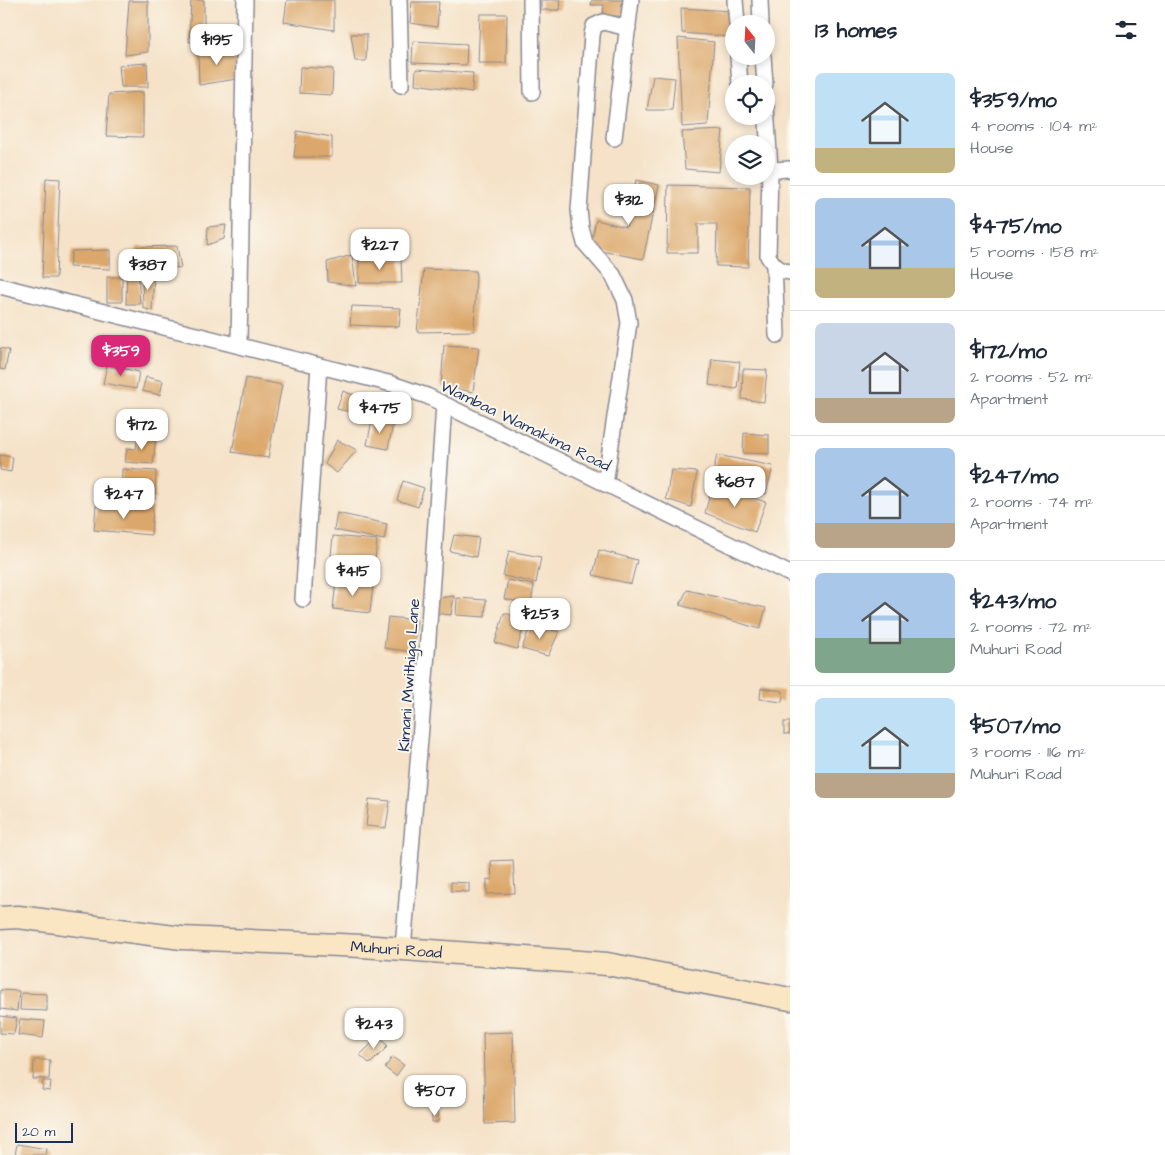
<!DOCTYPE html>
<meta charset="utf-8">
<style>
:root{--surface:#fff;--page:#f6f6f7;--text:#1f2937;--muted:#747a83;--line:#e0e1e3;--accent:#db2777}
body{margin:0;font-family:"Architects Daughter",sans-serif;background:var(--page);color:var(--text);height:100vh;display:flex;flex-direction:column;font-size:19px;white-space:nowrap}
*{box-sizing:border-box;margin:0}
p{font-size:16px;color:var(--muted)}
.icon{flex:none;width:28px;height:28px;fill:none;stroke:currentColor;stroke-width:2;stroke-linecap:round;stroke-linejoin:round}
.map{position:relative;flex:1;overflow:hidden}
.drawer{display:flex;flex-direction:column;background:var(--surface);width:375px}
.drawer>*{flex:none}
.needle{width:32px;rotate:342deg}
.fabs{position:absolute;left:725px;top:15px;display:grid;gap:10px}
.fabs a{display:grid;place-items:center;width:50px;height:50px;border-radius:50%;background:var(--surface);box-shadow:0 2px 8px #0003;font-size:25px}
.scale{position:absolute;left:15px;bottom:12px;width:58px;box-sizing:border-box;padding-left:5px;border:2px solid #1b2f5e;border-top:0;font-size:14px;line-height:18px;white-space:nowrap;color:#1b2f5e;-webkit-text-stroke:4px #fbf7ec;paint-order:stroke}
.price{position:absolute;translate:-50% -42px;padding:0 11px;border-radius:10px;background:#fff;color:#222;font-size:16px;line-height:32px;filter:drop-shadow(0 1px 2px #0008)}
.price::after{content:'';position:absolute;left:50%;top:30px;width:15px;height:11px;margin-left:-8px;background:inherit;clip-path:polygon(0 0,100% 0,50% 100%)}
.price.selected{background:var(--accent);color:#fff}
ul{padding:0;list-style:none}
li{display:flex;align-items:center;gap:15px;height:125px;padding:0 25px}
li+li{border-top:1px solid var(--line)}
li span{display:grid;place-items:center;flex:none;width:140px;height:100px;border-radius:8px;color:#555}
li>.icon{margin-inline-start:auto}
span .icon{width:60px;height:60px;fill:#fffc;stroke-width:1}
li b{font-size:21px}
h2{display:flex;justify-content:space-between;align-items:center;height:60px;padding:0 25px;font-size:21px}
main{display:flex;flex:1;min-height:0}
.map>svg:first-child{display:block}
</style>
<main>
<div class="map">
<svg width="790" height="1155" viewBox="0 0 790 1155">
<rect width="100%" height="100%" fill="#fbf7ec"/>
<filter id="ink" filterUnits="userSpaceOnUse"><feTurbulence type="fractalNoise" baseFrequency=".02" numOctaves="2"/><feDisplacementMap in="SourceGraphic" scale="10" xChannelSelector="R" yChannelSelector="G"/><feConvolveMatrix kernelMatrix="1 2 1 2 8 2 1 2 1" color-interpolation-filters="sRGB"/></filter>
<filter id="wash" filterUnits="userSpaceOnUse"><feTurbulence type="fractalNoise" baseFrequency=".0096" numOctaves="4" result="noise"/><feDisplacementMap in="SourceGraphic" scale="20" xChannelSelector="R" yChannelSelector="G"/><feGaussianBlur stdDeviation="1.12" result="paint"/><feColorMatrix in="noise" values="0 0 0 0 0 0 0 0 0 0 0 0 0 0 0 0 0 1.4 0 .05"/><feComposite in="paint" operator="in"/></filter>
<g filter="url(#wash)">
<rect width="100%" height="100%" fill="#f5e2c8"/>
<g id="blocks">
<g fill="#dca76a">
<polygon points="191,0 204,0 204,40 189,42"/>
<polygon points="287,0 334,0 334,30 284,22"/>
<polygon points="541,0 561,0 560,10 541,10"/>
<polygon points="592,0 626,0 625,17 603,15 604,5 591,5"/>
<polygon points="129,1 148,1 148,52 125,55"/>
<polygon points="412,2 439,2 437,27 410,23"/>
<polygon points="681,8 732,11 730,37 682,33"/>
<polygon points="480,14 507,14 506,63 478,63"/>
<polygon points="351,34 367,34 366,61 355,61"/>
<polygon points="678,38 714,42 708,125 682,127"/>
<polygon points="413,41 467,44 466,65 412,63"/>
<polygon points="198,50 236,50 237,79 199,85"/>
<polygon points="147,63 148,87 121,87 119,65"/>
<polygon points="300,67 333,69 332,95 299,93"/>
<polygon points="416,69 473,73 472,92 415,84"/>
<polygon points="653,76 675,78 672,110 647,110"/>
<polygon points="143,92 143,137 106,136 109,94"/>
<polygon points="723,130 719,172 685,169 682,132"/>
<polygon points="297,131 332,137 332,157 294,157"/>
<polygon points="46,178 60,179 56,278 42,278"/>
<polygon points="636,180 659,185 643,259 590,249 596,220 626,227"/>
<polygon points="668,185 750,187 748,267 716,266 717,224 698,224 698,253 667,253"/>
<polygon points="226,225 224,239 207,245 208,227"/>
<polygon points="177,246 181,268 135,264 137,247"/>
<polygon points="110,250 110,269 69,267 72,251"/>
<polygon points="352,255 356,286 328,282 327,262"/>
<polygon points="359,257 401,259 402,283 359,283"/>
<polygon points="127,268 138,269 140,304 126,304"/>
<polygon points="424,269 476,271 474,331 417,332"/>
<polygon points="154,272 152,311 143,308 142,275"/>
<rect x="107" y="277" width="15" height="25"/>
<polygon points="352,306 401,308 399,327 350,325"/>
<polygon points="444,345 479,347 473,392 441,386"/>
<polygon points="0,348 9,350 5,370 0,369"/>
<polygon points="712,359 740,362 737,389 709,385"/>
<polygon points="107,365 139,372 136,389 103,383"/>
<polygon points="743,369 767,370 764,402 742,399"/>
<polygon points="146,377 163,381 160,395 142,391"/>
<polygon points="246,378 282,385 268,458 232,452"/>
<polygon points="343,391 362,398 355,413 337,409"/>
<polygon points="377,400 402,404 396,417 372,411"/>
<polygon points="372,420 393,424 388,449 367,445"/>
<polygon points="744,433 769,435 769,454 743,453"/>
<polygon points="138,436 156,438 153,464 125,462 127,448 136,449"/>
<polygon points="337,440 357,450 337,473 325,464"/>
<polygon points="0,455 13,457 11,472 0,470"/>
<polygon points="717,455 773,466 766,494 712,478"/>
<polygon points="122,469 156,471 155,499 121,497"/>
<polygon points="671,470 697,472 691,507 666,499"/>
<polygon points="403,481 424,488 418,507 397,500"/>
<polygon points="712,486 766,502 755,532 705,513"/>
<polygon points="96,506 153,508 151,535 94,530"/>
<polygon points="337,513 387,524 384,540 334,530"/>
<polygon points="454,535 479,538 476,557 450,551"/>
<polygon points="333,536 377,540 375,560 331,556"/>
<polygon points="599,550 637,560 631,584 593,575"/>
<polygon points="509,551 541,557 536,583 503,576"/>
<polygon points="508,580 534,585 531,604 504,599"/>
<polygon points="336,581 373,585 370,613 333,609"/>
<polygon points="687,590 766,608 760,629 680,605"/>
<polygon points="454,596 451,615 435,613 437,598"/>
<polygon points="457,598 486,600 485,617 456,615"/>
<polygon points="504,613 526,619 517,649 495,643"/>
<polygon points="388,617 417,620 413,652 384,648"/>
<polygon points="531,623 559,632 548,656 522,649"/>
<polygon points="761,688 783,691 782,702 760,699"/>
<rect x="784" y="722" width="6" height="12"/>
<polygon points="369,799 390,801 386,828 366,826"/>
<polygon points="513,860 515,893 487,894 487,879 492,880 491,861"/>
<polygon points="451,882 469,883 469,892 451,891"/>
<polygon points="0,990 19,991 17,1011 0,1009"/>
<polygon points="21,993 47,994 47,1011 20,1010"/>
<polygon points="0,1016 17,1018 14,1034 0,1033"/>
<polygon points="20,1019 45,1021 43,1038 18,1035"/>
<polygon points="513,1032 515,1123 485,1124 483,1033"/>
<polygon points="378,1037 388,1046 370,1064 360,1055"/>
<polygon points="392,1057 404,1065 396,1076 385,1068"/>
<polygon points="34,1060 50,1060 49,1079 33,1079"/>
<polygon points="43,1081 51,1081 50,1091 42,1090"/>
<polygon points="432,1112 439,1112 438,1122 432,1122"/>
<polygon points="17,1144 47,1149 46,1155 15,1155"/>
</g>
</g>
</g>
<g filter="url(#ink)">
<use href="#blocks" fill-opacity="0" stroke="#888893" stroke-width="1"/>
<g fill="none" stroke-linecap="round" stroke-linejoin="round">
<g stroke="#888893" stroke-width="18">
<g id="minor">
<polyline points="399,0 401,85"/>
<polyline points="531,0 532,92"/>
<polyline points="735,0 737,24"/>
<polyline points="760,0 761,24"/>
<polyline points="738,56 740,84"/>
<polyline points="763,56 765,84"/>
<path d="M766,106L770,170L768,256C774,266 779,271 790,272"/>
<polyline points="614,138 631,0"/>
<polyline points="770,170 790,169"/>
<polyline points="774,265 777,335"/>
<polyline points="0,286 392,384 427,396 790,574"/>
<polyline points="239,345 245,0"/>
<polyline points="605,484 629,323 625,300 613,275 585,243 581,228 579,210 592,35 594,26 603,22 628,28"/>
<polyline points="303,599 319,366"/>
<polyline points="403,949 427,653 444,405"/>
</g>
</g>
<g stroke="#888893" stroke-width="25">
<g id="secondary">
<path id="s1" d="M0,918L18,917L182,938L362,946L607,964L790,999"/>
</g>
</g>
<use href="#minor" stroke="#fff" stroke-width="15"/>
<use href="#secondary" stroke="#fbe6c4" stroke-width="22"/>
</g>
</g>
<g text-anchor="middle" stroke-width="4" stroke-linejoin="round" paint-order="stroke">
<g font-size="16" fill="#1b2f5e" stroke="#fbf7ec">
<text transform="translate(526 425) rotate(26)" y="6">Wambaa Wamakima Road</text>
<text transform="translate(408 675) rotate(-86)" y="6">Kimani Mwithiga Lane</text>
<text dy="6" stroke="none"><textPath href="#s1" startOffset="398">Muhuri Road</textPath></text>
</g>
</g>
</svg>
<div class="fabs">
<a><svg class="needle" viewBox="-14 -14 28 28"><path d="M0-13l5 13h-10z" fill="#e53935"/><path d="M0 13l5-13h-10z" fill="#747a83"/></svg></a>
<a><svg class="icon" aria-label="locate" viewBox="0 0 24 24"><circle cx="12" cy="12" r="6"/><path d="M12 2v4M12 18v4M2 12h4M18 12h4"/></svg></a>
<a><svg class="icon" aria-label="layers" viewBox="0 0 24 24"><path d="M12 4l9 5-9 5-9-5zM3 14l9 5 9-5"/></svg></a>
</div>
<div class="scale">20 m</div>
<b class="price" style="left:217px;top:66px">$195</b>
<b class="price" style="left:629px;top:226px">$312</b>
<b class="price" style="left:380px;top:271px">$227</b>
<b class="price" style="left:148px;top:291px">$387</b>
<b class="price selected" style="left:121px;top:377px">$359</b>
<b class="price" style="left:380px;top:434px">$475</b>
<b class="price" style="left:142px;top:451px">$172</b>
<b class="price" style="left:735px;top:508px">$687</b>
<b class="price" style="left:124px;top:520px">$247</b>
<b class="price" style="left:353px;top:597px">$415</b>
<b class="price" style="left:540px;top:640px">$253</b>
<b class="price" style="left:374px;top:1050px">$243</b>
<b class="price" style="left:435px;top:1117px">$507</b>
</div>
<section class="drawer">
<h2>13 homes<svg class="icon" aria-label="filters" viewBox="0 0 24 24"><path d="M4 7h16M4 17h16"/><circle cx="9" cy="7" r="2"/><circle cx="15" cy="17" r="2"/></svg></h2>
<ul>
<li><span style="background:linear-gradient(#bfe0f5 75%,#c2b280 0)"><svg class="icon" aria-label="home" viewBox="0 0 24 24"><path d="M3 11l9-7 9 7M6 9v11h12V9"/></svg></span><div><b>$359/mo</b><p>4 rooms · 104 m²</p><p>House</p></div></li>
<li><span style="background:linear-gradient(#a9c7e8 70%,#c2b280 0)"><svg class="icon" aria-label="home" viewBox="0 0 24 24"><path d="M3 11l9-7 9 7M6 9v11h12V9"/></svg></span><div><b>$475/mo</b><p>5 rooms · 158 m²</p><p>House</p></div></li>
<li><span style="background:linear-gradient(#c9d6e8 75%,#b9a48a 0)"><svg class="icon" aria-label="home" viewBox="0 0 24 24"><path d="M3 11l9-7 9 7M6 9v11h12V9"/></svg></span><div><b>$172/mo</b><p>2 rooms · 52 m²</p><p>Apartment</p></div></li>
<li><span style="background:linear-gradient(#a9c7e8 75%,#b9a48a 0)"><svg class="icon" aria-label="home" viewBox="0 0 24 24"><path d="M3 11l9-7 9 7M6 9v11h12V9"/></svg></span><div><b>$247/mo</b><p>2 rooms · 74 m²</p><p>Apartment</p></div></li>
<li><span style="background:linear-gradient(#a9c7e8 65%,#7fa58c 0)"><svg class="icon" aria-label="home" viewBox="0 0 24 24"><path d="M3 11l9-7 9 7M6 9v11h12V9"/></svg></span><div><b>$243/mo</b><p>2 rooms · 72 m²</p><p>Muhuri Road</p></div></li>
<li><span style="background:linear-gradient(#bfe0f5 75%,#b9a48a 0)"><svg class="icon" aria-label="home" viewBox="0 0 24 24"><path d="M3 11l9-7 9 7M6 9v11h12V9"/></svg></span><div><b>$507/mo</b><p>3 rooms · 116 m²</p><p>Muhuri Road</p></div></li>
</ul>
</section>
</main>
